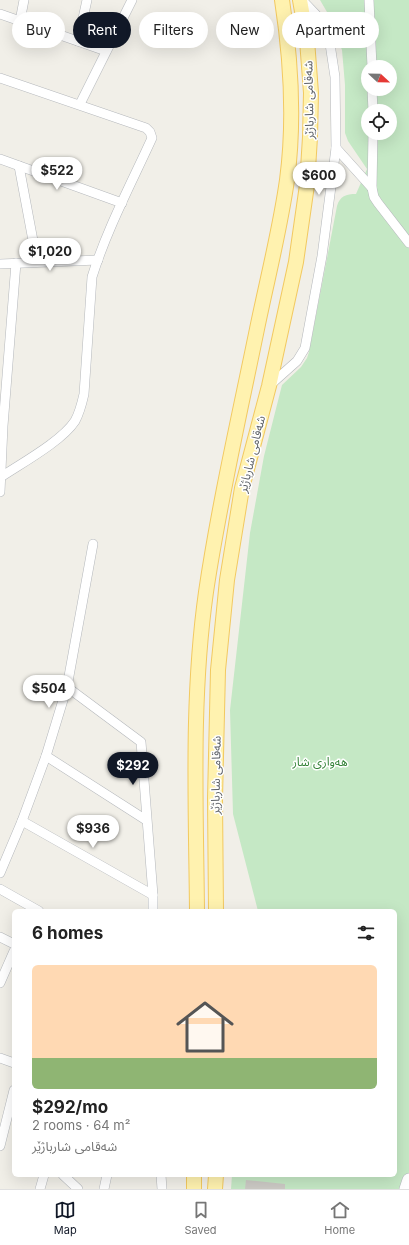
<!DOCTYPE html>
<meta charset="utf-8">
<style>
:root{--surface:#fff;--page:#f6f6f6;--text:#222;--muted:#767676;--line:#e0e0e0;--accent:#111827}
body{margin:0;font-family:Inter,"Noto Sans Arabic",sans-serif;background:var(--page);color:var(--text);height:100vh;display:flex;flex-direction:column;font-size:15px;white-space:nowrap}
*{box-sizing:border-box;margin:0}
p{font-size:13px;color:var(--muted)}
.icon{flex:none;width:22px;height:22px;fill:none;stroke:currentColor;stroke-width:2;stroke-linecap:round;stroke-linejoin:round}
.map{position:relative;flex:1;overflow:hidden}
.panel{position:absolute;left:12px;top:909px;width:385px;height:268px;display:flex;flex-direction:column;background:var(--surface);border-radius:6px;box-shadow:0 4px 16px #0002}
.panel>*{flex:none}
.top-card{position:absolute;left:12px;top:12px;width:385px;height:36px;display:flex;gap:8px}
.needle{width:26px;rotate:112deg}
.tools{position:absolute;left:361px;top:60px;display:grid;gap:8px}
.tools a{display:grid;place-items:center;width:36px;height:36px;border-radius:50%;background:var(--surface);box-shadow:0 4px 16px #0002;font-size:20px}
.price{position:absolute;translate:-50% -34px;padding:0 9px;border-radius:14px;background:#fff;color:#222;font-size:13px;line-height:26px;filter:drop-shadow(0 1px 2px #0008)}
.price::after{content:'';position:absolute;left:50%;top:24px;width:12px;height:9px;margin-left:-6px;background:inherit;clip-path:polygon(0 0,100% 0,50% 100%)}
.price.current{background:var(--accent);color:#fff}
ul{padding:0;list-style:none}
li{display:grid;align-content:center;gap:8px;height:212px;padding:0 20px}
li span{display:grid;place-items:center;height:124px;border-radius:6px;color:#555}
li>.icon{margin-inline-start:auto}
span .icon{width:72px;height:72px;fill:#fffc;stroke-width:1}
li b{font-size:17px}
h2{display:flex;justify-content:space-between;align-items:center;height:48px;padding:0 20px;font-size:17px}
.chip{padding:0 14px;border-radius:18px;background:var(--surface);box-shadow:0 4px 16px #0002;font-size:14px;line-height:36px}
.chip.current{background:var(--accent);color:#fff}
.dock{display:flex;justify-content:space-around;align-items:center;height:56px;border-top:1px solid var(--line);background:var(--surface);font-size:11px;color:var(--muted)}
.dock a{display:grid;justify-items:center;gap:2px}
.dock .current{color:var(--accent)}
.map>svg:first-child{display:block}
</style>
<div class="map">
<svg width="409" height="1189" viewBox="0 0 409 1189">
<rect width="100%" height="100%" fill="#f1efe8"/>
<path fill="#c5e8c5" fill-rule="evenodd" d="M320,0H409V1189H231L232,1175H395V911H258L233,814L230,710L250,533L264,456L282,385L301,367L307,358L309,352L337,206C340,196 346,194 356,194L367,169L348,141L345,133V85L342,50L327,12ZM368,67H390V89H368ZM368,111H390V133H368Z"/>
<polygon fill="#cccac5" points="246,1180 285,1184 285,1189 245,1189"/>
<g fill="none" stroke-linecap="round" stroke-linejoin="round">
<g stroke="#b5b8bc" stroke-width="10">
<g id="street">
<polyline points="369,0 372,67"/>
<polyline points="0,14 106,51"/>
<polyline points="20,21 24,0"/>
<polyline points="78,41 87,0"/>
<path d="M0,78L146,128L150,132L152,138C131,184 107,229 92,277L84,394C82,403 80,412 75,421C62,441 22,463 1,477"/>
<polyline points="372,89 373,111"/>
<polyline points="80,104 132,0"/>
<polyline points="373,133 372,188 374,197 378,203 409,243"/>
<polyline points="336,148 372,188"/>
<polyline points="0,159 122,203"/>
<polyline points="19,166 37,262"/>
<polyline points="0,264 98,260"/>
<polyline points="269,386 297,361 305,348 322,256 336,148 335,77 330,44 324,23 302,0"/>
<polyline points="0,492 3,426 16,263"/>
<polyline points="67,687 141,742 153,895 153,911"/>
<polyline points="46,756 146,820"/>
<polyline points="22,821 153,895"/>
<polyline points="0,873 22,821 46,756 67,687 93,544"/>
<polyline points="0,889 39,911"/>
<polyline points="0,937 14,944"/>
<polyline points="0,983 14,951"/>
<polyline points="0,1058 14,1063"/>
<polyline points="0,1146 14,1090"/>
<polyline points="63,1175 78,1189"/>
<polyline points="161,1175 162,1189"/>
<polyline points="40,1189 44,1175"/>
<polyline points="104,1189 107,1175"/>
</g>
</g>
<g stroke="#b6babf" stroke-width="14">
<polyline id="secondary" points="406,1189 409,1180"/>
</g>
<g stroke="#f2c960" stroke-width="16">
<g id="primary">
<path d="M197,911C196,805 191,698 206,592C219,504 239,417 257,329C267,280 280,230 287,180C295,120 291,59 282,0"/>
<polyline points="216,911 215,799 218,670 227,580 242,488 269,386 296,262 307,185 310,137 311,93 307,40 300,0"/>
<polyline points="194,1189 194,1175"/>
<polyline points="215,1189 216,1175"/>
</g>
</g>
<use href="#street" stroke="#fff" stroke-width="9"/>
<use href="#secondary" stroke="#fff" stroke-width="13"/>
<use href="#primary" stroke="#fff2af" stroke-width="14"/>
</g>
<g text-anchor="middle" stroke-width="3" stroke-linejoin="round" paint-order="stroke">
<g font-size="12" fill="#5f6368" stroke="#fff">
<text transform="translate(309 100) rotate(-91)" y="4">شەقامی شارباژێر</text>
<text transform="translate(252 454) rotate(-76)" y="4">شەقامی شارباژێر</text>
<text transform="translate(216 775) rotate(-89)" y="4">شەقامی شارباژێر</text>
</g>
<g font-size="12" fill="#348238" stroke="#fff">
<text x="320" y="766">هەواری شار</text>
</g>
</g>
</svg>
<div class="tools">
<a><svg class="needle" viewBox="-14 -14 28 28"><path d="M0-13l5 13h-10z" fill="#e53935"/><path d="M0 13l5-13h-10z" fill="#767676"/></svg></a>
<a><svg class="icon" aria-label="locate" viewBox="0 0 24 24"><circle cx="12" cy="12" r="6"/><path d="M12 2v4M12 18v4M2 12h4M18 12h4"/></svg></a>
</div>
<b class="price" style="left:57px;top:191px">$522</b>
<b class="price" style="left:319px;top:196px">$600</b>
<b class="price" style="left:50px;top:272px">$1,020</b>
<b class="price" style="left:49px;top:709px">$504</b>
<b class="price current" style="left:133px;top:786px">$292</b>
<b class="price" style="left:93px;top:849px">$936</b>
<div class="top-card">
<a class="chip">Buy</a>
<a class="chip current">Rent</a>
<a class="chip">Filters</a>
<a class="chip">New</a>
<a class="chip">Apartment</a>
</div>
<section class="panel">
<h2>6 homes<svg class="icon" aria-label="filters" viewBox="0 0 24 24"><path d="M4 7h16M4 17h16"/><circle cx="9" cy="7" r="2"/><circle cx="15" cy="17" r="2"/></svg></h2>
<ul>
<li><span style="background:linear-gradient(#ffd9b3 75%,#8fb573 0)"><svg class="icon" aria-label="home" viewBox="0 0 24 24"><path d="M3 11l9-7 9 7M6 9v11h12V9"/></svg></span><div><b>$292/mo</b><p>2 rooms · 64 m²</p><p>شەقامی شارباژێر</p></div></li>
</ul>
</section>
</div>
<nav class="dock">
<a class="current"><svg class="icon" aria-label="map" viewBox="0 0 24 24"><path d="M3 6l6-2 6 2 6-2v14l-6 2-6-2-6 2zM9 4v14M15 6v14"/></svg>Map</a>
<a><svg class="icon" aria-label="saved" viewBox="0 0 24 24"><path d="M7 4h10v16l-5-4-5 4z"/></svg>Saved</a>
<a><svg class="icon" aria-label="home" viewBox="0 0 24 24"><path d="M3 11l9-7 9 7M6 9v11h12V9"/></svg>Home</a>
</nav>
